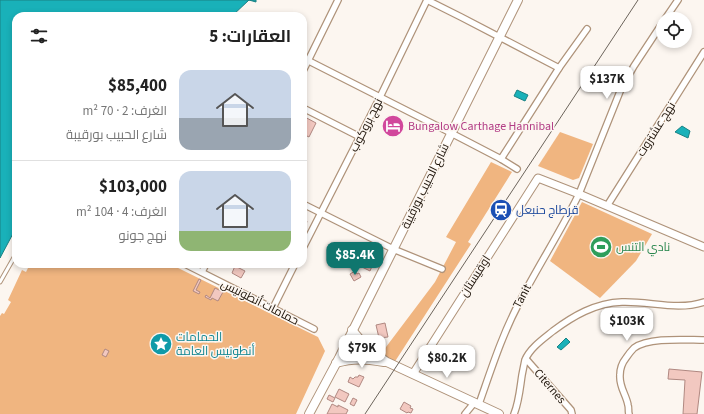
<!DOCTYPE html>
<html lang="ar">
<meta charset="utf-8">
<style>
:root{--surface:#fff;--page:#f2f2f2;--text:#222;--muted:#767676;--line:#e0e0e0;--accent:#0f766e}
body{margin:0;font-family:"Source Sans 3",Cairo,sans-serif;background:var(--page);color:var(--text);direction:rtl;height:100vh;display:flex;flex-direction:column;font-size:15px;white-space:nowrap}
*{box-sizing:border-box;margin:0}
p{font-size:13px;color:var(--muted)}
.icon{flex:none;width:22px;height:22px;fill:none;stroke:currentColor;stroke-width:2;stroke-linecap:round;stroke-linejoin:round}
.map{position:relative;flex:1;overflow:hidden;direction:ltr}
.details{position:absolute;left:12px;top:12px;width:295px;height:256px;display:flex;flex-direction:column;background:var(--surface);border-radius:12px;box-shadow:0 2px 6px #0003;direction:rtl}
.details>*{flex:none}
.fabs{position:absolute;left:656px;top:12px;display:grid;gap:8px}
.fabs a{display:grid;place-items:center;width:36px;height:36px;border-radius:50%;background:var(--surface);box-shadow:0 2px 6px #0003;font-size:20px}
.price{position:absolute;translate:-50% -34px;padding:0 9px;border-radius:8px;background:#fff;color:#222;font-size:13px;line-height:26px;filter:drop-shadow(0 1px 2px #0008)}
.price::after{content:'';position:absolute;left:50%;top:24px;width:12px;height:9px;margin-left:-6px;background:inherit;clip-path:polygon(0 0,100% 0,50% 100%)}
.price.on{background:var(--accent);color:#fff}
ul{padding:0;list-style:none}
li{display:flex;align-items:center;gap:12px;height:100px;padding:0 16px}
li+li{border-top:1px solid var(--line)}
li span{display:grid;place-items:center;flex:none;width:112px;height:80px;border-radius:12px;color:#555}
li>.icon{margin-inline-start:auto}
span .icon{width:48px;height:48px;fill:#fffc;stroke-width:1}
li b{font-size:17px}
h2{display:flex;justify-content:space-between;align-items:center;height:48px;padding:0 16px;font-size:17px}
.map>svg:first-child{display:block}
</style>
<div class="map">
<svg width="704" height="414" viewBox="0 0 704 414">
<rect width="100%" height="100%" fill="#fcf6f0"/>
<g fill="#f0b580">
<polygon points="560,132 593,144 579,178 573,180 538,166"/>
<polygon points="491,162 512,172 468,242 471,244 394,363 380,355 435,282 456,242 446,237"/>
<polygon points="582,202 652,234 636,261 600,298 550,261"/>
<polygon points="30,264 170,264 318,337 325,351 296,414 0,414 0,316 2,313 4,314 11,302 8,300 22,270 26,272"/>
</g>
<g fill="#19b1b9" stroke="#1a8284">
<polygon points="0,0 256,0 256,2 249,0 232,16 16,16 16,228 0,258"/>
<polygon points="517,90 528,95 525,101 514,96"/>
<polygon points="682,126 690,131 688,138 675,132"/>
<polygon points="566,338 570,342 561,350 557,347"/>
</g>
<g fill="#f2c8c0" stroke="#b08881">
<polygon points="303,116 316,123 309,137 303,134"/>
<polygon points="303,218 306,219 307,222 304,226 303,226"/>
<polygon points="368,256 375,259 370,271 362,267"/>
<polygon points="355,263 359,265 356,270 353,269"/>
<polygon points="235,266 245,271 241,278 232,273"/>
<polygon points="355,271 357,274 359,273 361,277 354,281 350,274"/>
<polygon points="199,279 201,280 196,290 200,292 199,294 193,291"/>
<polygon points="215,288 223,292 218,301 212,298 211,300 205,297 206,295 210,298"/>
<polygon points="385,323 388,337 379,338 376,325"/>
<polygon points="105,349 109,351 106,357 102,355"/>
<polygon points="669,369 702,372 697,414 683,414 685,380 668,379"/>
<polygon points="359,375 364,377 359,387 348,382 350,377 353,379 355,377 358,377"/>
<polygon points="339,389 349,394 345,402 335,397"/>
<polygon points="329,395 335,398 333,402 327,399"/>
<polygon points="353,398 357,400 354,406 350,404"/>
<polygon points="404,402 411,406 410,408 413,409 411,413 408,412 407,413 400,409"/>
<polygon points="332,404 338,407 338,405 348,410 346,414 327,414"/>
</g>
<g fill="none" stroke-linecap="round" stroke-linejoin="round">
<g stroke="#af937a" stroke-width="5">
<polyline id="service" points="0,282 16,254"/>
</g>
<g stroke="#af937a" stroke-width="8">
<g id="minor">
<polyline points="427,0 461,17 559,68"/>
<polyline points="665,19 678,0"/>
<polyline points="303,58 451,133 501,159 517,169"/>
<polyline points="303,71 338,0"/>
<polyline points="303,108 360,137"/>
<polyline points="501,159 559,68 587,29"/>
<polyline points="303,204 393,249 442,269"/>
<polyline points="607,206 704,52"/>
<polyline points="303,248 380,97 427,0"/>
<polyline points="185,264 314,329"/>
<polyline points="202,272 206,264"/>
<polyline points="273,308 295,264"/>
<polyline points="526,359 571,410 572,414"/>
<path d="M479,404C491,370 502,335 519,303C538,266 561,231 579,194L621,89L634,66L663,22"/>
<polyline points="465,414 474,403"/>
<path d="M514,414C519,402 520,388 522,375C523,370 524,365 525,360C530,348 543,339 553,331C573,316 595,303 622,302C650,301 677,311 704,302"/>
<path d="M629,414C628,411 629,408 628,405C626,394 619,387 620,375C620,368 622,363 626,358C628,355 631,351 634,348C649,337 685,340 704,340"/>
</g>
</g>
<g stroke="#af937a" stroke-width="9">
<polyline id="tertiary" points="413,374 538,178 579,194 704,247"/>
</g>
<g stroke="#af937a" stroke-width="10">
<g id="secondary">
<path d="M352,330C362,343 373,353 387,362L499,414"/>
<path d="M336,363C354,358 365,359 384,362"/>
<polyline points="309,414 339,358 518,0"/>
</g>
</g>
<use href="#service" stroke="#fff" stroke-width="3"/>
<use href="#minor" stroke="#fff" stroke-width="5.5"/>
<use href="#tertiary" stroke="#fff" stroke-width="7"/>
<use href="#secondary" stroke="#fff" stroke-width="8"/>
<polyline stroke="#6c645b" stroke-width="1" points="365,414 638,0"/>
</g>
<defs>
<g id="hotel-disc" transform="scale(1.15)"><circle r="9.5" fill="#d1479c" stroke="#fcf6f0"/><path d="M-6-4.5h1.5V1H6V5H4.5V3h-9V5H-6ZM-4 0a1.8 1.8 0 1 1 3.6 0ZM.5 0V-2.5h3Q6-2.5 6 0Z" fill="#fff"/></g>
<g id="station-disc" transform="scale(1.15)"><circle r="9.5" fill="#1a4fb4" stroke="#fcf6f0"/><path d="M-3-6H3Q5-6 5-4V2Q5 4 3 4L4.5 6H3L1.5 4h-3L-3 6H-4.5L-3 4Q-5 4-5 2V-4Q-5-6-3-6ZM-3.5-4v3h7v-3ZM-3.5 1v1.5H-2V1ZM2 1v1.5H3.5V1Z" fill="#fff"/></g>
<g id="stadium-disc" transform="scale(1.15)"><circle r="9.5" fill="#2e9e5b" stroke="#fcf6f0"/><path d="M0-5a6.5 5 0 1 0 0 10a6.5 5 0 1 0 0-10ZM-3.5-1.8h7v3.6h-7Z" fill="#fff"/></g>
<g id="sight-disc" transform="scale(1.15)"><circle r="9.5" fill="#0f9aa8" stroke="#fcf6f0"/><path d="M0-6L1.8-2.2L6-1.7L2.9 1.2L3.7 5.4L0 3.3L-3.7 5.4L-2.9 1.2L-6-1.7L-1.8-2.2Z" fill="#fff"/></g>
</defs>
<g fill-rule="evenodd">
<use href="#hotel-disc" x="393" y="126"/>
<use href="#station-disc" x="501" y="210"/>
<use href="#stadium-disc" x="601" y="247"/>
<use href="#sight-disc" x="161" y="344"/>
</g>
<g text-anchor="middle" stroke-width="3" stroke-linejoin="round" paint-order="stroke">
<g font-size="12" fill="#1e140a" stroke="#fcf6f0">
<text transform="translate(366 125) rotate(-63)" y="4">نهج بروكوب</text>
<text transform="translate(656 129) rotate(-58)" y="4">نهج عشتروت</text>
<text transform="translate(425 186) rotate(-64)" y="4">شارع الحبيب بورقيبة</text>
<text transform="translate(475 276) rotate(-57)" y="4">اوقيستان</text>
<text transform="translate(522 296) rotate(-62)" y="4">Tanit</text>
<text transform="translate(260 302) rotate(27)" y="4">حمامات أنطونيس</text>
<text transform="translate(550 386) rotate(49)" y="4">Citernes</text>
</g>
<g font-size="12" fill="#b23c85" stroke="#fcf6f0" text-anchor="start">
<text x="408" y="130">Bungalow Carthage Hannibal</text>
</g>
<g font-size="12" fill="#164399" stroke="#fcf6f0" text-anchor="start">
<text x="516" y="214">قرطاج حنبعل</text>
</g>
<g font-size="12" fill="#27864d" stroke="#fcf6f0" text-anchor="start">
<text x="616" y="251">نادي التنس</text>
</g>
<g font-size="12" fill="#0d838f" stroke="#fcf6f0" text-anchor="start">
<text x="176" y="341">الحمامات<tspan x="176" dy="14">أنطونيس العامة</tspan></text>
</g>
</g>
</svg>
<div class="fabs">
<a><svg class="icon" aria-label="locate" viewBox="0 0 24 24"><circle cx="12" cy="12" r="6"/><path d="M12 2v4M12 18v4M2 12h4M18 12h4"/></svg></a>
</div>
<b class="price" style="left:607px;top:100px">$137K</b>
<b class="price on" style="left:355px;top:276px">$85.4K</b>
<b class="price" style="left:627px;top:342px">$103K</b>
<b class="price" style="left:362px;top:369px">$79K</b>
<b class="price" style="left:447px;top:379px">$80.2K</b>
<section class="details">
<h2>العقارات: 5<svg class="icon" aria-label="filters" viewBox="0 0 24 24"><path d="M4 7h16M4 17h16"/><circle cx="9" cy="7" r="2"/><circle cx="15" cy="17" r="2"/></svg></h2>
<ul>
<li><span style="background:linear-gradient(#c9d6e8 60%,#9aa5b1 0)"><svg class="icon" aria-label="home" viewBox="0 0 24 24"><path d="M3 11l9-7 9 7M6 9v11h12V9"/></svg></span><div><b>$85,400</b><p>الغرف: 2 · 70 m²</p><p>شارع الحبيب بورقيبة</p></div></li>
<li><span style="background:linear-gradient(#c9d6e8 75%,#8fb573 0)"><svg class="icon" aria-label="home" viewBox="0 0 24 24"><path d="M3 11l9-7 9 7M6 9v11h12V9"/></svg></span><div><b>$103,000</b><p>الغرف: 4 · 104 m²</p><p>نهج جونو</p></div></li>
</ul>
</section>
</div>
